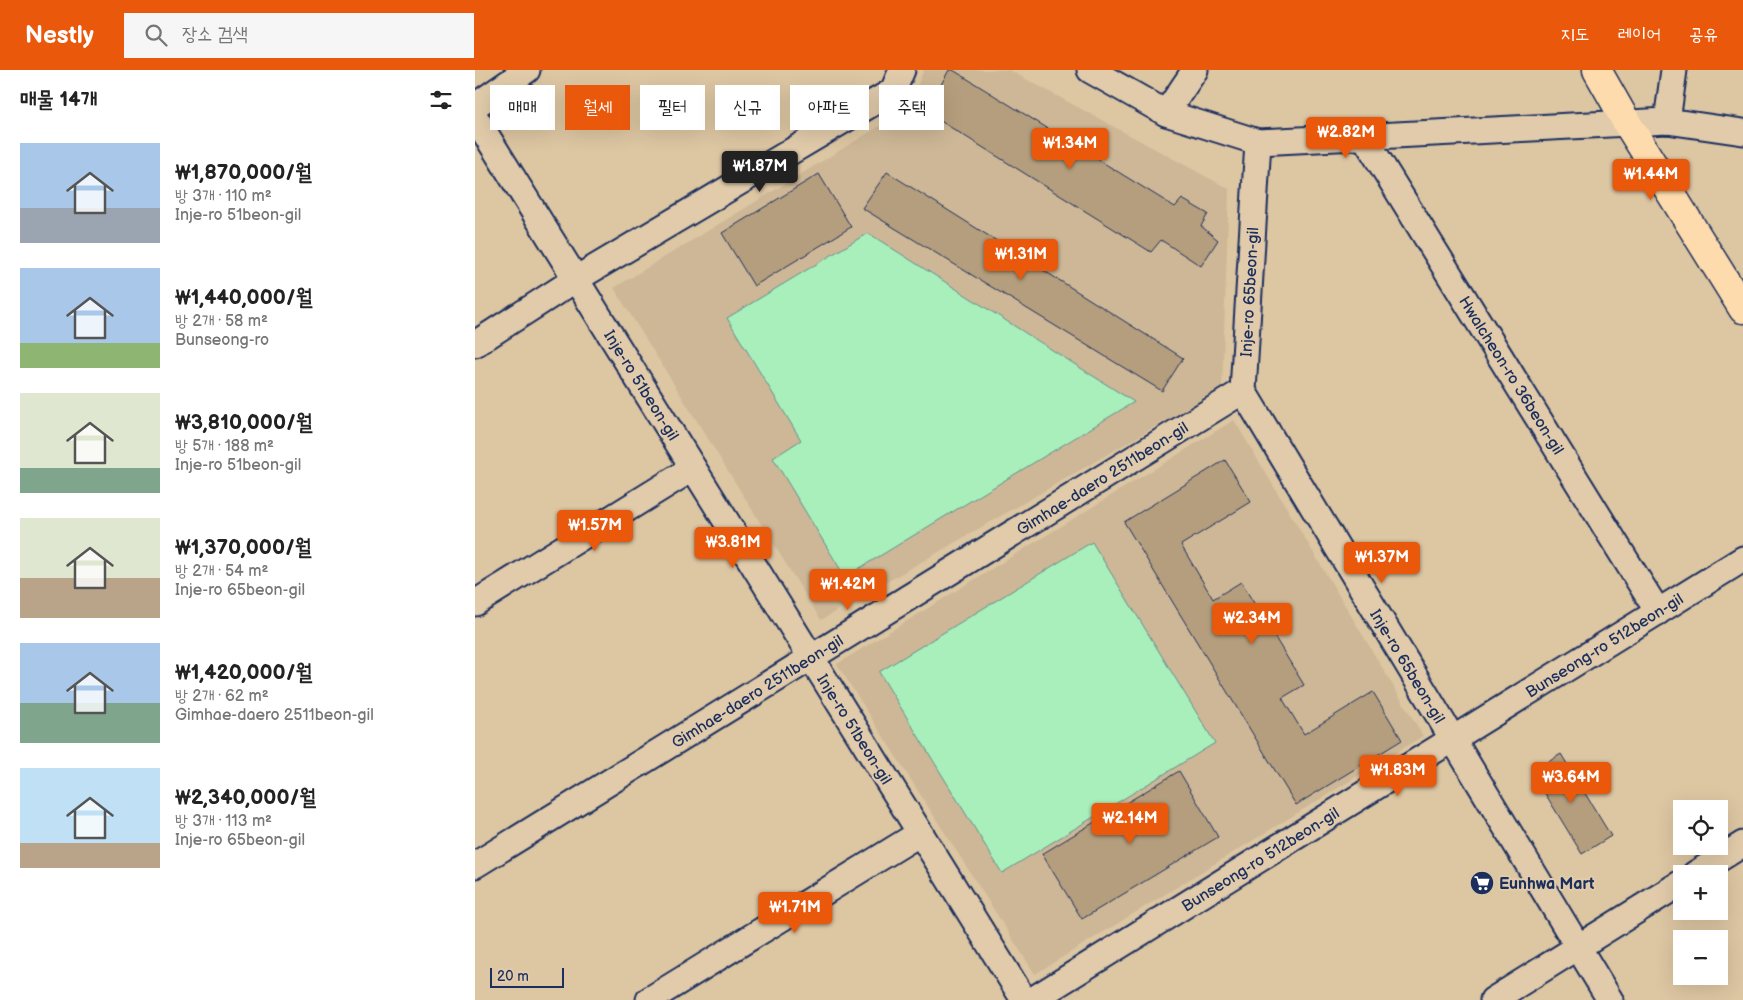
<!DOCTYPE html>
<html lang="ko">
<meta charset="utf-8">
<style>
:root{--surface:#fff;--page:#f6f6f6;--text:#222;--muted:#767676;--accent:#ea580c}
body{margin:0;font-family:"Balsamiq Sans","Poor Story",sans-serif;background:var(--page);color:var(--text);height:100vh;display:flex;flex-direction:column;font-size:19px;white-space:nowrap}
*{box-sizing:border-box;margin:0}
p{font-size:16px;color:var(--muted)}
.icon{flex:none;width:28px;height:28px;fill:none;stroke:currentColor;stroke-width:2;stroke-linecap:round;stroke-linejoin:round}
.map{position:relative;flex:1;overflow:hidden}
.side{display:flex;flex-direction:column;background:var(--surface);width:475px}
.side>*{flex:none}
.top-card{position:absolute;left:15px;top:15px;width:475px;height:45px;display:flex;gap:10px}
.fabs{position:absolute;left:1198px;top:730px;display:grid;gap:10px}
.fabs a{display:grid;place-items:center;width:55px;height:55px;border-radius:0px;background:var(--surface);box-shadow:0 5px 20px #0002;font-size:25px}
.scale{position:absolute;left:15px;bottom:12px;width:74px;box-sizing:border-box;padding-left:5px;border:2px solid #1b2f5e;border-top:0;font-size:14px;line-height:18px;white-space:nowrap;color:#1b2f5e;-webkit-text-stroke:4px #e1cbaa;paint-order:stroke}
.price{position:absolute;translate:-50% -42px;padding:0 11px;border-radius:5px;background:var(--accent);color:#fff;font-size:16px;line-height:32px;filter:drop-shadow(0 1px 2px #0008)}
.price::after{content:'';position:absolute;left:50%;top:30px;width:15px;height:11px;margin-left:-8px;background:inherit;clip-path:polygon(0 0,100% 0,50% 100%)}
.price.on{background:#222;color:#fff}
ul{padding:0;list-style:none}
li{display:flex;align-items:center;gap:15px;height:125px;padding:0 20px}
li span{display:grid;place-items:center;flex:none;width:140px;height:100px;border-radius:0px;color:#555}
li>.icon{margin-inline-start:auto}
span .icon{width:60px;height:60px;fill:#fffc;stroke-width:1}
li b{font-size:21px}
h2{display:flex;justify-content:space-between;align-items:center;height:60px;padding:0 20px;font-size:21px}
.pill{padding:0 18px;border-radius:0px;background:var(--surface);box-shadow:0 5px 20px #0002;font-size:18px;line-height:45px}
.pill.on{background:var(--accent);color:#fff}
header{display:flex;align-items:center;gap:30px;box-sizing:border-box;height:70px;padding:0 25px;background:var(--accent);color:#fff}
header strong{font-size:24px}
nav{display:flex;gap:28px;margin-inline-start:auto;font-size:18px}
.search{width:350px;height:45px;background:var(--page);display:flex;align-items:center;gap:12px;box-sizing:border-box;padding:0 18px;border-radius:0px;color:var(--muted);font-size:19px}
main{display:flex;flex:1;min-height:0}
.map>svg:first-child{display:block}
</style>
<header>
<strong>Nestly</strong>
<div class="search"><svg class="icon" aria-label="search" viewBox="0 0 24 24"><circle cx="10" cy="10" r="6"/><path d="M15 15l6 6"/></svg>장소 검색</div>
<nav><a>지도</a><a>레이어</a><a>공유</a></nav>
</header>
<main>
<section class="side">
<h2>매물 14개<svg class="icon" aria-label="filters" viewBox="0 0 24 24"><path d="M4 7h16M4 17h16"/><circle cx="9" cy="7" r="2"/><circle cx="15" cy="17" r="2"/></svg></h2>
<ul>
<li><span style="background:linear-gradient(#a9c7e8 65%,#9aa5b1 0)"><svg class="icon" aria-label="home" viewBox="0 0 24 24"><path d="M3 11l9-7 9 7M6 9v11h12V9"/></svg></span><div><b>₩1,870,000/월</b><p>방 3개 · 110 m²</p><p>Inje-ro 51beon-gil</p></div></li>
<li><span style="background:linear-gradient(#a9c7e8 75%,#8fb573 0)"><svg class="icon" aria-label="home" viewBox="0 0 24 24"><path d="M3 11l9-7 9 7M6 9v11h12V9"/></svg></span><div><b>₩1,440,000/월</b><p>방 2개 · 58 m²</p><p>Bunseong-ro</p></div></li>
<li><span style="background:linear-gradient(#dfe7d0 75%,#7fa58c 0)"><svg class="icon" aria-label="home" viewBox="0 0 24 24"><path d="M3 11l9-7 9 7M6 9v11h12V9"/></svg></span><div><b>₩3,810,000/월</b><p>방 5개 · 188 m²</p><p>Inje-ro 51beon-gil</p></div></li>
<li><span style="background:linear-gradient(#dfe7d0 60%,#b9a48a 0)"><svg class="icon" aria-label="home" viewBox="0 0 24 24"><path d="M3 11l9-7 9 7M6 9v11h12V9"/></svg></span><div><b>₩1,370,000/월</b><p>방 2개 · 54 m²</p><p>Inje-ro 65beon-gil</p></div></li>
<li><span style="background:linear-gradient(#a9c7e8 60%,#7fa58c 0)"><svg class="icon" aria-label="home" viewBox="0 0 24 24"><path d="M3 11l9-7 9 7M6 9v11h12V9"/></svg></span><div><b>₩1,420,000/월</b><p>방 2개 · 62 m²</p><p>Gimhae-daero 2511beon-gil</p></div></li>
<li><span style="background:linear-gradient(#bfe0f5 75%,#b9a48a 0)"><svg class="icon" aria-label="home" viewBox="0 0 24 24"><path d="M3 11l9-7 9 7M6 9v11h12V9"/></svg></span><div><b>₩2,340,000/월</b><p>방 3개 · 113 m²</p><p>Inje-ro 65beon-gil</p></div></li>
</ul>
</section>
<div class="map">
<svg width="1268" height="930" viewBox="0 0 1268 930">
<rect width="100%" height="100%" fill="#ddc6a2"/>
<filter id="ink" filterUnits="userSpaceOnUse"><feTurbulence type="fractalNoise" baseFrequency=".02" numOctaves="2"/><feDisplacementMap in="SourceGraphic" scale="10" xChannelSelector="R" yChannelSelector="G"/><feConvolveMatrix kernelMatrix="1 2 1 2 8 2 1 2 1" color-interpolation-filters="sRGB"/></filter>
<g filter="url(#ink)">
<g fill="#cdb796">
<polygon points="449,0 534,0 754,119 747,318 346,550 139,218 431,40"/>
<polygon points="759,350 948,666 560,904 362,594"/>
</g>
<g fill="#a9efbc" stroke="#628f8d">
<polygon points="393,163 659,332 370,507 298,388 326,370 252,248"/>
<polygon points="617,472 740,673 527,803 404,602"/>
</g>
<g fill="#b59e7d" stroke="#1b2f5e">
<polygon points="474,0 478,0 700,137 707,129 733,144 726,156 743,170 726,196 686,170 676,182 451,42"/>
<polygon points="412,102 708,288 687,321 387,138"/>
<polygon points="344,104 376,157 279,216 247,163"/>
<polygon points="750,390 776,432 706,475 738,529 766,512 829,615 807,628 829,664 898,622 927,670 821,735 649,452"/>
<polygon points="1086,684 1136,766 1107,784 1057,702"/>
<polygon points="704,701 743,767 607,849 567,784"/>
</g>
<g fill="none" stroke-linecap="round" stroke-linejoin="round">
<g stroke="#1b2f5e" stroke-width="29">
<g id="minor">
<polyline points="615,0 691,43 783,72 1192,51 1268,62"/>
<polyline points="0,36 52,0"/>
<polyline points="691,43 720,0"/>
<polyline points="0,47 549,930"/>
<polyline points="1192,51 1199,0"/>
<polyline points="890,68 1183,542"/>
<polyline points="783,72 768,321 1135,930"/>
<polyline points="0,274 101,209 418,21 427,0"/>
<polyline points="0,533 218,398"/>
<polyline points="0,795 768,321"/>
<polyline points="1220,804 1268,774"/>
<polyline points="174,930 445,763"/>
<polyline points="557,930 1268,489"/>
<polyline points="1018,930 1206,813"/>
</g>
</g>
<g stroke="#1b2f5e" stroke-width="31">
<polyline id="major" points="1122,0 1152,53 1268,239"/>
</g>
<use href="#minor" stroke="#e1cbaa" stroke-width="25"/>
<use href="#major" stroke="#fedbac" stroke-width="28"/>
</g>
</g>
<defs>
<g id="supermarket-disc" transform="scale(1.25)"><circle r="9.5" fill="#1b2f5e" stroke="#e1cbaa"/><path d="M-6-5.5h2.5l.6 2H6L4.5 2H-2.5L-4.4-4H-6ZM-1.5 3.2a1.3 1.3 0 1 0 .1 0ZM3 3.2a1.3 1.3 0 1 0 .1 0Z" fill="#fff"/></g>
</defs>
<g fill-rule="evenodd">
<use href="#supermarket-disc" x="1007" y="813"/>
</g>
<g text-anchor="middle" stroke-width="4" stroke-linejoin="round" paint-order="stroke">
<g font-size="16" fill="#1b2f5e" stroke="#e1cbaa">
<text transform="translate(774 222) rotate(-87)" y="6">Inje-ro 65beon-gil</text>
<text transform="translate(1037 305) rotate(58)" y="6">Hwalcheon-ro 36beon-gil</text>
<text transform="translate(167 315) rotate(58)" y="6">Inje-ro 51beon-gil</text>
<text transform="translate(627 408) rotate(-32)" y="6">Gimhae-daero 2511beon-gil</text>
<text transform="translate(1129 575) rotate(-32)" y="6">Bunseong-ro 512beon-gil</text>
<text transform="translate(933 596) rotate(59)" y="6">Inje-ro 65beon-gil</text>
<text transform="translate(282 621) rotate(-32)" y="6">Gimhae-daero 2511beon-gil</text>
<text transform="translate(380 659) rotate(58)" y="6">Inje-ro 51beon-gil</text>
<text transform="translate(785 789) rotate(-32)" y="6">Bunseong-ro 512beon-gil</text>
</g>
<g font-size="16" font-weight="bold" fill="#1b2f5e" stroke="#e1cbaa" text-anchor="start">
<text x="1024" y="819">Eunhwa Mart</text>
</g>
</g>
</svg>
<div class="fabs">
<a><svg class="icon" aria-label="locate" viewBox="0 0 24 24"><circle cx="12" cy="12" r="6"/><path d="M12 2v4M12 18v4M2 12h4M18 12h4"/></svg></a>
<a>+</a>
<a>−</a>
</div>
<div class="scale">20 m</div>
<b class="price" style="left:871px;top:89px">₩2.82M</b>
<b class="price" style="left:595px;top:100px">₩1.34M</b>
<b class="price on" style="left:285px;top:123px">₩1.87M</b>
<b class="price" style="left:1176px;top:131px">₩1.44M</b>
<b class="price" style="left:546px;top:211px">₩1.31M</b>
<b class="price" style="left:120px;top:482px">₩1.57M</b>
<b class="price" style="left:258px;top:499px">₩3.81M</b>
<b class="price" style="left:907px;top:514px">₩1.37M</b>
<b class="price" style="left:373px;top:541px">₩1.42M</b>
<b class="price" style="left:777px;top:575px">₩2.34M</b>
<b class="price" style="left:923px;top:727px">₩1.83M</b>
<b class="price" style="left:1096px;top:734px">₩3.64M</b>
<b class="price" style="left:655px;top:775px">₩2.14M</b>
<b class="price" style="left:320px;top:864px">₩1.71M</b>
<div class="top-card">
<a class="pill">매매</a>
<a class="pill on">월세</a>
<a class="pill">필터</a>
<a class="pill">신규</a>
<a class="pill">아파트</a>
<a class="pill">주택</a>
</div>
</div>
</main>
